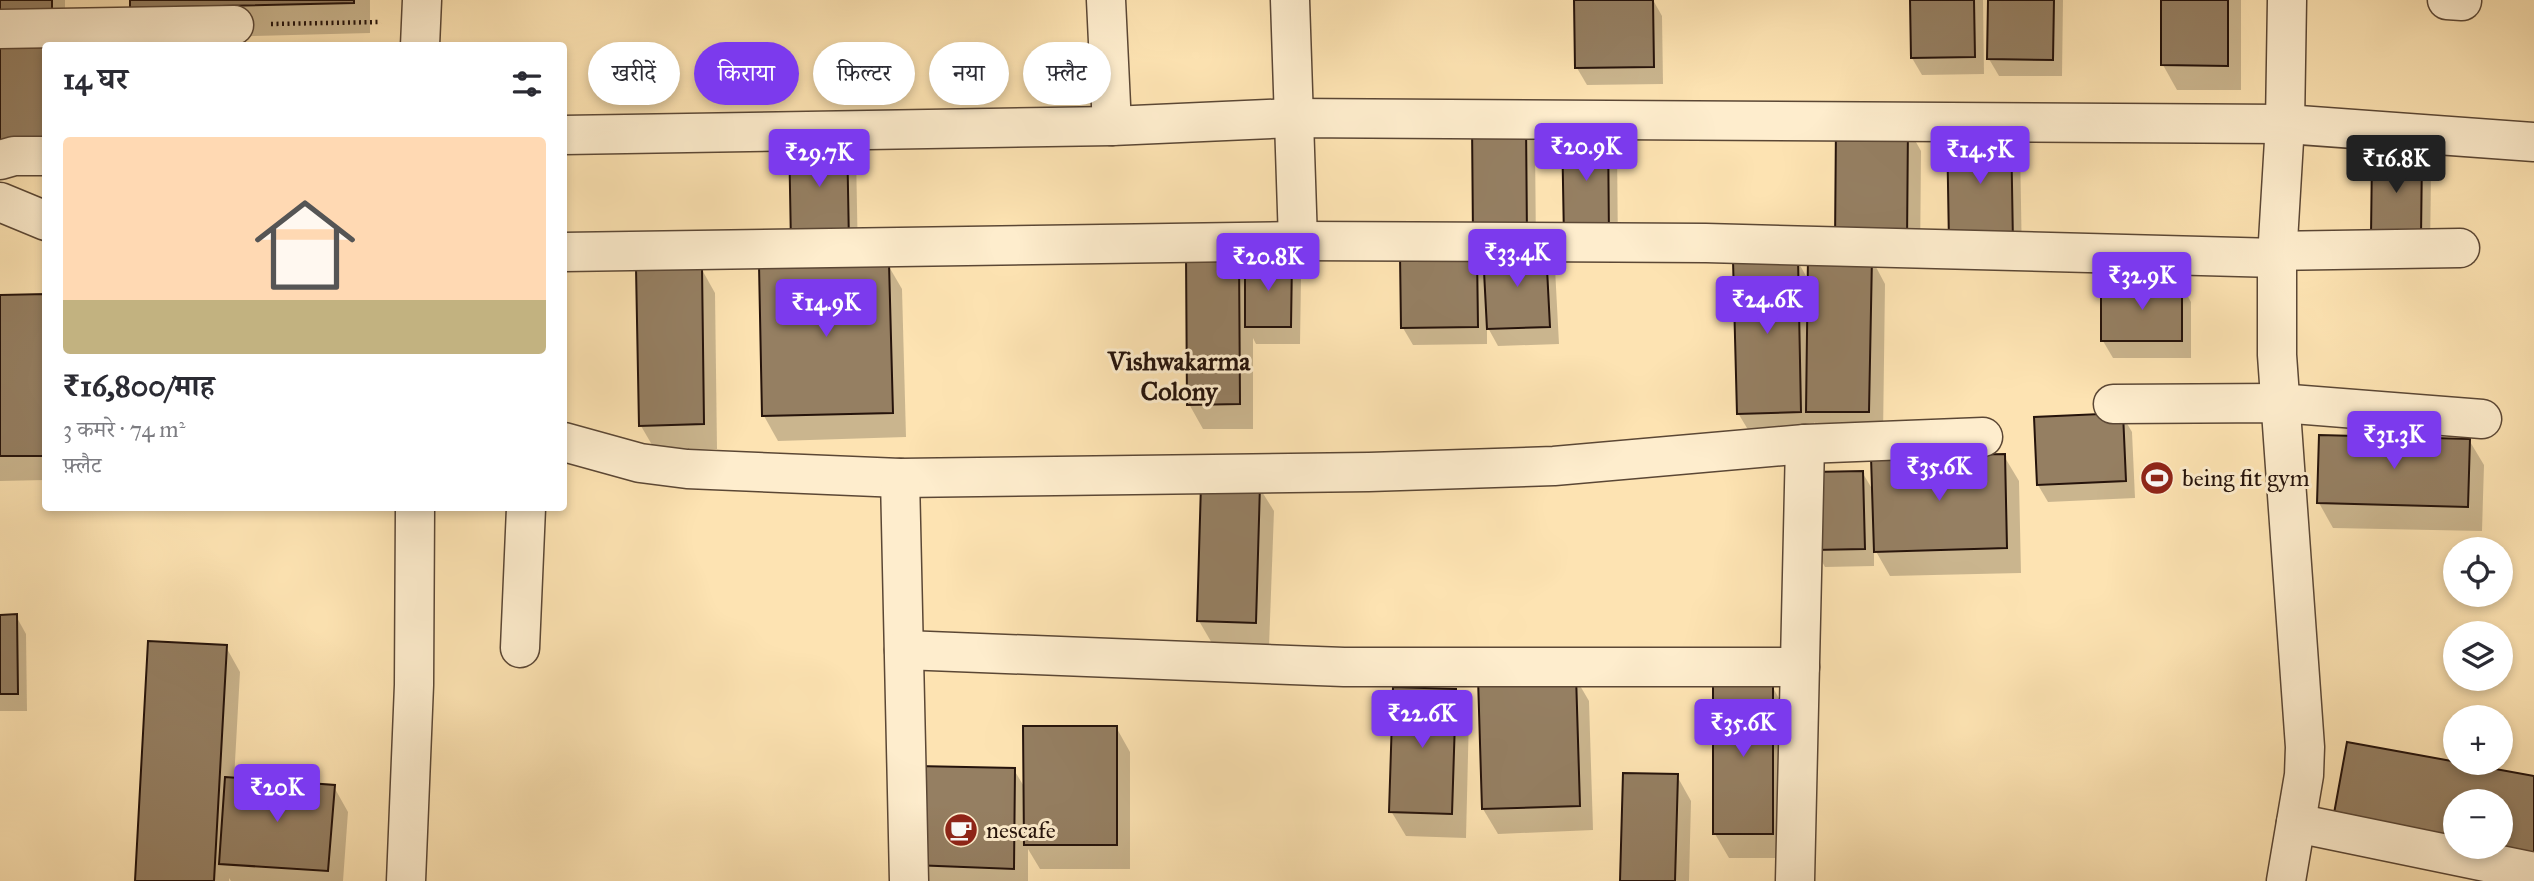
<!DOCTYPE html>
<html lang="hi">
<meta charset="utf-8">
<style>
:root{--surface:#fff;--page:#f7f7f7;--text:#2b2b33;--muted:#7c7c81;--accent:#7c3aed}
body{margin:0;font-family:"IM FELL Great Primer","Noto Serif Devanagari",serif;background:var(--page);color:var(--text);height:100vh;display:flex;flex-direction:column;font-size:26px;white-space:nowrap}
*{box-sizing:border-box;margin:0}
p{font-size:23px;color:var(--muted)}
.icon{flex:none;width:38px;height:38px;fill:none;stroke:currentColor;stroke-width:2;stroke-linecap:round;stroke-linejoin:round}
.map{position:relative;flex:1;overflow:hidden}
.sheet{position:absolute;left:42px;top:42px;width:525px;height:469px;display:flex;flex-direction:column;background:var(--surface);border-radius:7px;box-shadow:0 4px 10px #0003}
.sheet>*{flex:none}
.top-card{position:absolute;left:588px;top:42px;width:665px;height:63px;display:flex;gap:14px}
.tools{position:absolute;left:2443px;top:537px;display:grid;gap:14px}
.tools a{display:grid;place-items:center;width:70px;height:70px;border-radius:50%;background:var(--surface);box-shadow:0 4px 10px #0003;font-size:35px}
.price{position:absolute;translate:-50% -60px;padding:0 16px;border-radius:7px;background:var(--accent);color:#fff;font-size:23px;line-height:46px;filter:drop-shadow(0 2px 4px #0008)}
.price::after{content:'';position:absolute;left:50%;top:42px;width:21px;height:16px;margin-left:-10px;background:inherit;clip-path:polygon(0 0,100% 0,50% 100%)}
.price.active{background:#222;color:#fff}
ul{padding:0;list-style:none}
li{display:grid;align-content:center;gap:14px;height:371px;padding:0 21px}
li span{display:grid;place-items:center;height:217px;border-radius:7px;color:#555}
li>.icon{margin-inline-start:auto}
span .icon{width:126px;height:126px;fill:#fffc;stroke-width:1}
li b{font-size:30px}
h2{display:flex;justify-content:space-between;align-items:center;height:84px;padding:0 21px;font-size:30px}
.tag{padding:0 24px;border-radius:32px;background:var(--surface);box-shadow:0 4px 10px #0003;font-size:24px;line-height:63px}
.tag.active{background:var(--accent);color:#fff}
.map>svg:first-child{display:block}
</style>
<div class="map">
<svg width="2534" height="881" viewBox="0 0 2534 881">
<rect width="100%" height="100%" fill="#fde3b2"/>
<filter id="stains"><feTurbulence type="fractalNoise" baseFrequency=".00286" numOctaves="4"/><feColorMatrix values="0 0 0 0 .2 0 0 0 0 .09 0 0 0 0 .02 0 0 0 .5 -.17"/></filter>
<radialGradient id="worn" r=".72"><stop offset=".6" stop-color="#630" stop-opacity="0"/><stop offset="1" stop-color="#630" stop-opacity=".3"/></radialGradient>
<g fill="#0003">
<polygon points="0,0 65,0 65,31 46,46 46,175 8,176"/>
<polygon points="132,0 370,0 370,33 213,37 218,46 161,46"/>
<polygon points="1653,0 1662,16 1663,84 1587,85 1577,68"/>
<polygon points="1911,0 1983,0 1984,74 1922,75 1912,58"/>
<polygon points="1990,0 2063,0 2062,76 1999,76 1989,59"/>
<polygon points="2163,0 2241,0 2241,90 2177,90 2163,65"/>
<polygon points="564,67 567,73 567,127 564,127"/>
<polygon points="1525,124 1535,142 1536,251 1545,251 1555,268 1559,344 1498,346 1487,326 1487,344 1413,345 1403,328 1476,255 1486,272"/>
<polygon points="1907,126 1921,151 1920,268 1876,267 1885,284 1883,437 1822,436 1814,422 1814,436 1753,438 1738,413 1797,260 1810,283 1846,258"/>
<polygon points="1607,127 1617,145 1618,256 1576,257"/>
<polygon points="2010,128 2020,146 2022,261 1950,244"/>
<polygon points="846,136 856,153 858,261 802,262"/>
<polygon points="2421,156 2431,174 2430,254 2373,235"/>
<polygon points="1238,256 1246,270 1291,261 1301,279 1300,344 1256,344 1253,338 1253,429 1203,429 1189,404"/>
<polygon points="888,265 902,289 906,437 778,441 764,416"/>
<polygon points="701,268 715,293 717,449 655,450 641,426"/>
<polygon points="2103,284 2181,284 2191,302 2191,358 2113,358 2103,341"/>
<polygon points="46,296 46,480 0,481 0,297"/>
<polygon points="2122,415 2132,432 2135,498 2048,502 2038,485"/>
<polygon points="2469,440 2484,465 2482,531 2333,528 2319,503"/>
<polygon points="2004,456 2019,481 2021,573 1890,576 1874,548 1874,566 1825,567 1815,549 1862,472 1874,492"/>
<polygon points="1259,487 1274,511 1269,647 1213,645 1199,621"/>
<polygon points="0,616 16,616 26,634 27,711 0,711"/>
<polygon points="226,647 240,672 234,780 334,787 348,812 343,881 231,881 229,878 229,881 137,881"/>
<polygon points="1575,677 1589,701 1593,830 1498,834 1483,809"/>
<polygon points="1772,686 1786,711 1786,858 1729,858 1715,834"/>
<polygon points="1455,690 1469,715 1466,838 1406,836 1391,811"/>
<polygon points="1116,727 1130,752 1130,869 1040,869 1028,849 1028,881 925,881 915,864 1014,770 1025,788"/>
<polygon points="1677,776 1691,801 1689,881 1622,881"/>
</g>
<g fill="#957f62" stroke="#25130b" stroke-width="2">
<polygon points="0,0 52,0 52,16 0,17"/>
<polygon points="130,0 354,0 354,3 130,8"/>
<polygon points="1574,0 1653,0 1654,67 1575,68"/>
<polygon points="1910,0 1974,0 1975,57 1911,58"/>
<polygon points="1988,0 2054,0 2053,60 1987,59"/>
<polygon points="2161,0 2228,0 2228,66 2161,65"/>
<polygon points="0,30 46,46 46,151 0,152"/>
<polygon points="1526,122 1527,238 1473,238 1472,123"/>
<polygon points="1836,123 1908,124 1907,244 1835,243"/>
<polygon points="1608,126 1609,239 1564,240 1562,127"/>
<polygon points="1947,127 2011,127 2013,244 1949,244"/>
<polygon points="789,134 847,134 849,244 791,245"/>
<polygon points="2372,154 2422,155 2421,237 2371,236"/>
<polygon points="1546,249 1550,327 1487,329 1483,252"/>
<polygon points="1477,253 1478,327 1401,328 1400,255"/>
<polygon points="1186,254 1239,254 1240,404 1187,405"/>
<polygon points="1808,256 1872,257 1869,412 1806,412"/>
<polygon points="1798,258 1801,412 1737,414 1733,260"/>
<polygon points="1245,260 1292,260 1291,327 1245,327"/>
<polygon points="889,263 893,413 762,416 759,265"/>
<polygon points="702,267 704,424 639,426 636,268"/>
<rect x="2101" y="283" width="81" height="58"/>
<polygon points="46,294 46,456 0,456 0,295"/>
<polygon points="2123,413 2126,481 2037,485 2034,417"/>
<polygon points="2319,435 2470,439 2468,507 2317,503"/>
<polygon points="2005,454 2007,548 1874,552 1871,457"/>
<polygon points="1863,471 1865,549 1813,550 1812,472"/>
<polygon points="1201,484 1260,485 1256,623 1197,621"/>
<polygon points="17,614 18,694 0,694 0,615"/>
<polygon points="148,641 227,645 214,881 135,881"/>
<polygon points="1576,675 1580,806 1482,809 1478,678"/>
<rect x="1713" y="684" width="60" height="150"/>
<polygon points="1393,687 1456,689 1452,814 1389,812"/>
<polygon points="1023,726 1117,726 1117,845 1024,845"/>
<polygon points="2347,742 2534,776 2534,855 2501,847 2501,802 2455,802 2455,841 2333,819"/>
<polygon points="916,766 1015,768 1014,869 913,865"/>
<polygon points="1623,773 1678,774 1675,881 1620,881"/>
<polygon points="225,777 335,785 328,871 219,864"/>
</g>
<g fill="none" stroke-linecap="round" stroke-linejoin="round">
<g stroke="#5b4735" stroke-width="41">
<g id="street">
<polyline points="1106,0 1112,126"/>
<polyline points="1290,0 1298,241"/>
<polyline points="2447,0 2462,1"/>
<polyline points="0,29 234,25"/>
<polyline points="420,46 422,0"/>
<polyline points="564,135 1112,126 1292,118 2285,124 2534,142"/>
<polyline points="0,160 14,156 46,156"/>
<polyline points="0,202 46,221"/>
<polyline points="2277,251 2460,248"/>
<polyline points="564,252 1298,241 1706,243 2277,258"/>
<polyline points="2113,404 2279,403 2482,419"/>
<polyline points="564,442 640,463 687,469 900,478 1369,472 1554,466 1805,444 1983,437"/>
<polyline points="900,478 909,881"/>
<polyline points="520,648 526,508"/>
<polyline points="904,650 1344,667 1800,667"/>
<polyline points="2296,823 2534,872"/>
<polyline points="406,881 414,685 415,508"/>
<polyline points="1795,881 1805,444"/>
<polyline points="2286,881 2304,775 2305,747 2277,355 2277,258 2285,124 2287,0"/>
</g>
</g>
<polyline stroke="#25130b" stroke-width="4.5" stroke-dasharray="2 3.5" stroke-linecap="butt" points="271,24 381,22"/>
<use href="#street" stroke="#feedcd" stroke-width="38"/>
</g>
<defs>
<g id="stadium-disc" transform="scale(1.75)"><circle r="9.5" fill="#8f2418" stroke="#feedcd"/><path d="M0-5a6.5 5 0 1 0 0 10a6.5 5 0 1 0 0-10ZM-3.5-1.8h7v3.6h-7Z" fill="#fff"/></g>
<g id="cafe-disc" transform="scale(1.75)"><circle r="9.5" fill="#8f2418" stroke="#feedcd"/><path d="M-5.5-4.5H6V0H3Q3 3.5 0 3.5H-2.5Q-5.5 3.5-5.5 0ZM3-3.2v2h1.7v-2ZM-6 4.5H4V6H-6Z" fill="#fff"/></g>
</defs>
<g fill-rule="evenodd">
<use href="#stadium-disc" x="2157" y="478"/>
<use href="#cafe-disc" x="961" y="830"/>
</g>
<g text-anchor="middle" stroke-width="6" stroke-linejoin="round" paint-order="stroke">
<g font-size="24" fill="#25130b" stroke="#feedcd" text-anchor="start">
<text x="2182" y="486">being fit gym</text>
<text x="986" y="838">nescafe</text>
</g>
<g font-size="26" font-weight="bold" fill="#25130b" stroke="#feedcd">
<text x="1179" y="370">Vishwakarma<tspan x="1179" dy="30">Colony</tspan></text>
</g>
</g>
<rect width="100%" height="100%" filter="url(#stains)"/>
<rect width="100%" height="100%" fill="url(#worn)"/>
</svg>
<div class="tools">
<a><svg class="icon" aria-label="locate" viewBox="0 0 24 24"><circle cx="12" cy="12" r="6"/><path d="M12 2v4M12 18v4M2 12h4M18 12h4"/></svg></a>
<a><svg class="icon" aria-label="layers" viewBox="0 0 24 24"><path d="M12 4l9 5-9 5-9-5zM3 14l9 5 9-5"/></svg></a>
<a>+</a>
<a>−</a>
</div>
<b class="price" style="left:1586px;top:183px">₹20.9K</b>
<b class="price" style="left:1980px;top:186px">₹14.5K</b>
<b class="price" style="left:819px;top:189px">₹29.7K</b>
<b class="price active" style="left:2396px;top:195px">₹16.8K</b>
<b class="price" style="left:1517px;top:289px">₹33.4K</b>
<b class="price" style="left:1268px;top:293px">₹20.8K</b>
<b class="price" style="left:2142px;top:312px">₹32.9K</b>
<b class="price" style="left:1767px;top:336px">₹24.6K</b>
<b class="price" style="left:826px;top:339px">₹14.9K</b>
<b class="price" style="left:2394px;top:471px">₹31.3K</b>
<b class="price" style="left:1939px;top:503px">₹35.6K</b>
<b class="price" style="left:1422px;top:750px">₹22.6K</b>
<b class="price" style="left:1743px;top:759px">₹35.6K</b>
<b class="price" style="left:277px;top:824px">₹20K</b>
<div class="top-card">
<a class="tag">खरीदें</a>
<a class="tag active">किराया</a>
<a class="tag">फ़िल्टर</a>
<a class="tag">नया</a>
<a class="tag">फ़्लैट</a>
</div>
<section class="sheet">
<h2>14 घर<svg class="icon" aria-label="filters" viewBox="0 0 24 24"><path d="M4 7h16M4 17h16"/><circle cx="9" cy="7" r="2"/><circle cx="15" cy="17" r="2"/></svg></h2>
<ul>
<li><span style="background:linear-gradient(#ffd9b3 75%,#c2b280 0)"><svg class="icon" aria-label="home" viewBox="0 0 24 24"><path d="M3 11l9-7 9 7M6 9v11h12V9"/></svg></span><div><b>₹16,800/माह</b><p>3 कमरे · 74 m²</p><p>फ़्लैट</p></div></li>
</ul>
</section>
</div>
